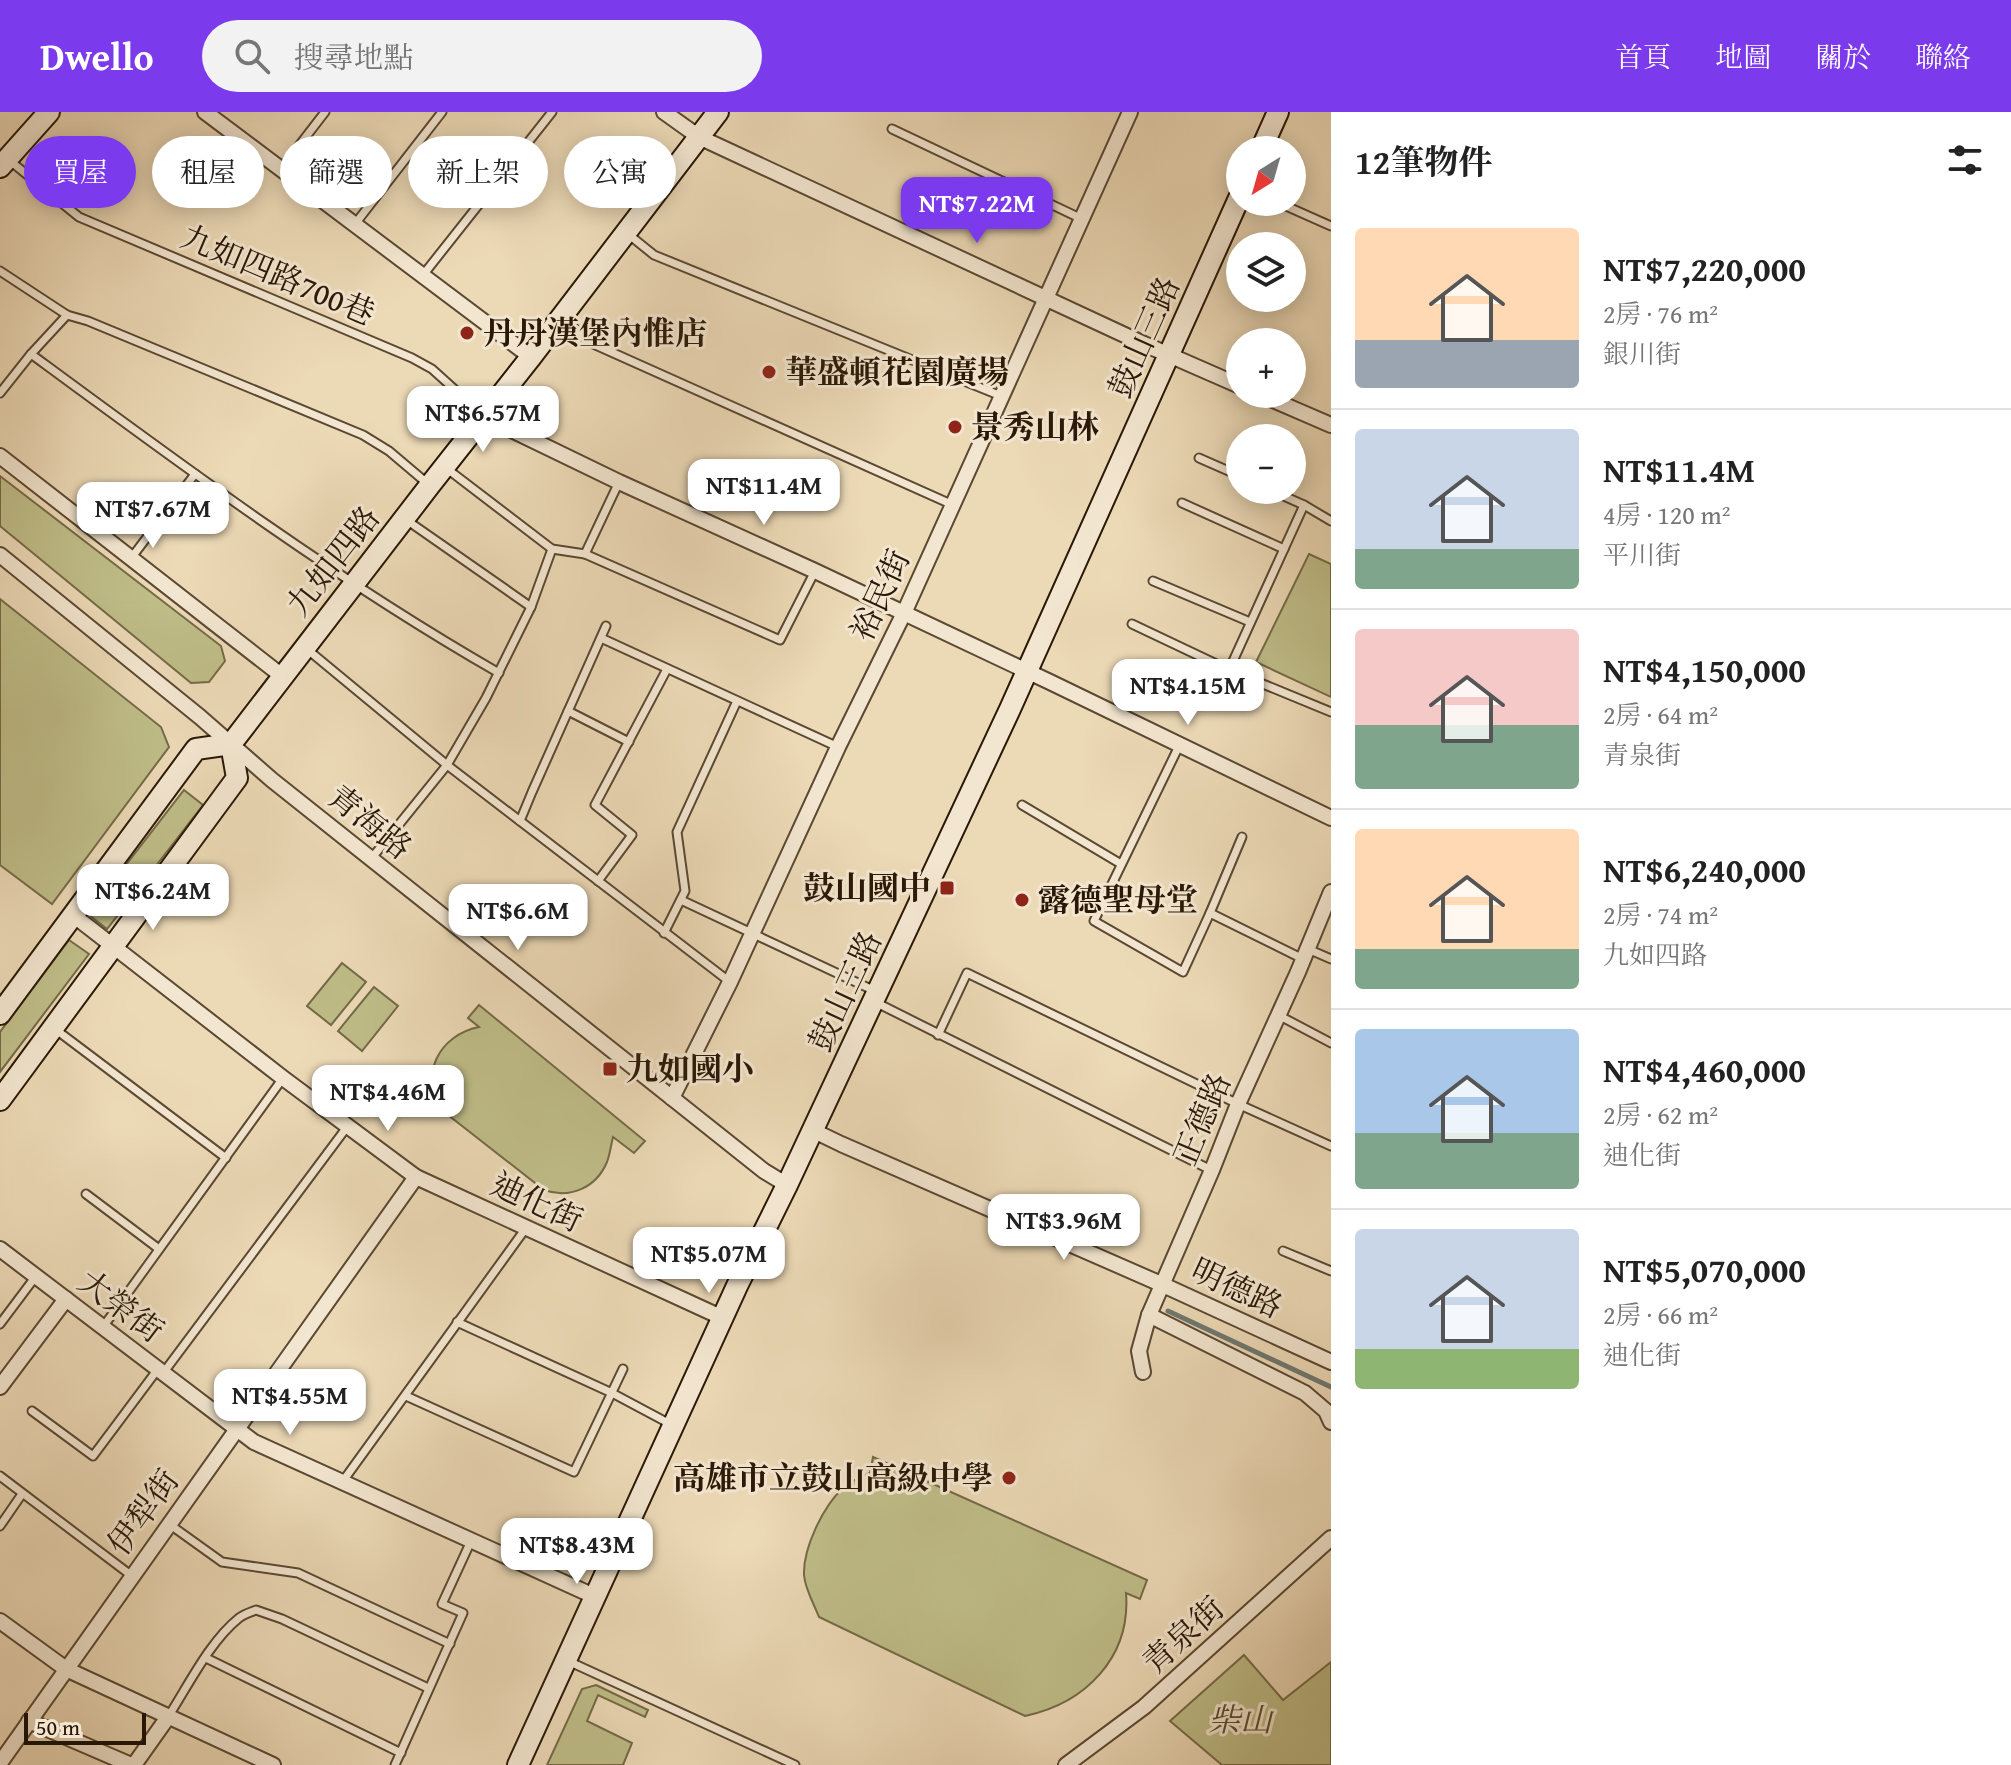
<!DOCTYPE html>
<html lang="zh-TW">
<meta charset="utf-8">
<style>
:root{--surface:#fff;--page:#f2f2f2;--text:#222;--muted:#767676;--line:#e0e0e0;--accent:#7c3aed}
body{margin:0;font-family:"Gentium Book Plus","Noto Serif TC",serif;background:var(--page);color:var(--text);height:100vh;display:flex;flex-direction:column;font-size:30px;white-space:nowrap}
*{box-sizing:border-box;margin:0}
p{font-size:26px;color:var(--muted)}
.icon{flex:none;width:44px;height:44px;fill:none;stroke:currentColor;stroke-width:2;stroke-linecap:round;stroke-linejoin:round}
.map{position:relative;flex:1;overflow:hidden}
.panel{display:flex;flex-direction:column;background:var(--surface);width:680px}
.panel>*{flex:none}
.guide{position:absolute;left:24px;top:24px;width:760px;height:72px;display:flex;gap:16px}
.needle{width:52px;rotate:217deg}
.controls{position:absolute;left:1226px;top:24px;display:grid;gap:16px}
.controls a{display:grid;place-items:center;width:80px;height:80px;border-radius:50%;background:var(--surface);box-shadow:0 4px 20px #0003;font-size:40px}
.scale{position:absolute;left:24px;bottom:20px;width:122px;box-sizing:border-box;padding-left:8px;border:4px solid #2a1806;border-top:0;font-size:22px;line-height:28px;white-space:nowrap;color:#2a1806;-webkit-text-stroke:6px #f3e6d0;paint-order:stroke}
.price{position:absolute;translate:-50% -68px;padding:0 18px;border-radius:16px;background:#fff;color:#222;font-size:26px;line-height:52px;filter:drop-shadow(0 2px 4px #0008)}
.price::after{content:'';position:absolute;left:50%;top:48px;width:24px;height:18px;margin-left:-12px;background:inherit;clip-path:polygon(0 0,100% 0,50% 100%)}
.price.active{background:var(--accent);color:#fff}
ul{padding:0;list-style:none}
li{display:flex;align-items:center;gap:24px;height:200px;padding:0 24px}
li+li{border-top:2px solid var(--line)}
li span{display:grid;place-items:center;flex:none;width:224px;height:160px;border-radius:8px;color:#555}
li>.icon{margin-inline-start:auto}
span .icon{width:96px;height:96px;fill:#fffc;stroke-width:1}
li b{font-size:34px}
h2{display:flex;justify-content:space-between;align-items:center;height:96px;padding:0 24px;font-size:34px}
.tag{padding:0 28px;border-radius:36px;background:var(--surface);box-shadow:0 4px 20px #0003;font-size:28px;line-height:72px}
.tag.active{background:var(--accent);color:#fff}
header{display:flex;align-items:center;gap:48px;box-sizing:border-box;height:112px;padding:0 40px;background:var(--accent);color:#fff}
header strong{font-size:38px}
nav{display:flex;gap:44px;margin-inline-start:auto;font-size:28px}
.search{width:560px;height:72px;background:var(--page);display:flex;align-items:center;gap:20px;box-sizing:border-box;padding:0 28px;border-radius:44px;color:var(--muted);font-size:30px}
main{display:flex;flex:1;min-height:0}
.map>svg:first-child{display:block}
</style>
<header>
<strong>Dwello</strong>
<div class="search"><svg class="icon" aria-label="search" viewBox="0 0 24 24"><circle cx="10" cy="10" r="6"/><path d="M15 15l6 6"/></svg>搜尋地點</div>
<nav><a>首頁</a><a>地圖</a><a>關於</a><a>聯絡</a></nav>
</header>
<main>
<div class="map">
<svg width="1331" height="1653" viewBox="0 0 1331 1653">
<rect width="100%" height="100%" fill="#ecd9b6"/>
<filter id="stains"><feTurbulence type="fractalNoise" baseFrequency=".0025" numOctaves="4"/><feColorMatrix values="0 0 0 0 .2 0 0 0 0 .09 0 0 0 0 .02 0 0 0 .5 -.17"/></filter>
<radialGradient id="worn" r=".72"><stop offset=".6" stop-color="#630" stop-opacity="0"/><stop offset="1" stop-color="#630" stop-opacity=".3"/></radialGradient>
<g fill="#bfbd88" stroke="#746a47" stroke-width="2">
<polygon points="0,364 221,534 225,549 209,570 191,571 0,414"/>
<polygon points="1309,442 1331,452 1331,585 1256,550"/>
<polygon points="0,487 161,615 169,635 52,792 0,753"/>
<polygon points="184,678 203,693 107,817 88,802"/>
<polygon points="69,828 89,842 0,960 0,920"/>
<polygon points="342,851 366,870 331,913 307,894"/>
<polygon points="374,875 398,894 362,939 338,919"/>
<path d="M479,893L645,1029L634,1041L613,1025C611,1033 610,1042 607,1050C596,1076 570,1087 544,1078L443,999C418,963 439,923 479,915L468,906Z"/>
<path d="M873,1345L1147,1468L1140,1487L1126,1481C1131,1545 1086,1591 1025,1604L819,1505C814,1492 805,1477 804,1463C803,1436 823,1395 842,1377C850,1370 860,1365 870,1361Z"/>
<polygon points="1244,1543 1283,1588 1331,1550 1331,1653 1222,1653 1170,1609"/>
<polygon points="596,1573 648,1598 645,1605 598,1583 587,1609 632,1631 623,1653 547,1653 582,1577"/>
</g>
<g fill="none" stroke-linecap="round" stroke-linejoin="round">
<polyline stroke="#6f7871" stroke-width="5" points="1168,1199 1331,1275"/>
<g stroke="#5a4832" stroke-width="11">
<g id="lane">
<polyline points="892,17 1082,107"/>
<polyline points="9,48 79,105 412,246 432,257 483,303"/>
<polyline points="281,57 325,0"/>
<polyline points="1277,90 1331,114"/>
<polyline points="355,112 442,0"/>
<polyline points="628,122 654,143 1001,284"/>
<polyline points="0,159 67,203 88,209 363,323 389,339 428,372"/>
<polyline points="423,163 552,0"/>
<polyline points="563,206 591,231 953,393"/>
<path d="M31,242C183,354 335,467 499,561"/>
<polyline points="0,281 31,242 67,203"/>
<polyline points="1199,346 1240,364"/>
<polyline points="446,356 552,437 585,442 780,528 815,459"/>
<polyline points="1270,378 1304,393 1331,409"/>
<polyline points="1182,391 1284,437"/>
<polyline points="405,407 531,495"/>
<polyline points="585,442 619,370"/>
<polyline points="132,445 195,362"/>
<polyline points="1153,469 1250,510"/>
<polyline points="1132,512 1229,558 1331,600"/>
<polyline points="601,526 838,635"/>
<polyline points="308,538 447,653 730,870"/>
<polyline points="1229,558 1304,393"/>
<polyline points="568,599 629,630"/>
<polyline points="1180,632 1094,809 1183,860 1210,801 1303,847"/>
<polyline points="1022,693 1121,752"/>
<polyline points="520,709 532,680 606,514"/>
<polyline points="371,747 447,653 486,586 531,495 552,437"/>
<polyline points="598,769 632,723 595,693 667,557"/>
<polyline points="681,788 875,879"/>
<polyline points="1210,801 1242,725"/>
<polyline points="664,821 685,779 677,720 737,589"/>
<polyline points="1308,837 1331,847"/>
<polyline points="875,890 1211,1058"/>
<polyline points="1278,903 1331,931"/>
<polyline points="55,917 226,1046"/>
<polyline points="938,923 967,861 1238,992 1331,1034"/>
<polyline points="86,1082 159,1137"/>
<polyline points="1283,1139 1331,1159"/>
<polyline points="457,1210 612,1281 672,1313"/>
<polyline points="0,1212 36,1164"/>
<polyline points="103,1215 283,966"/>
<polyline points="164,1260 347,1015"/>
<polyline points="406,1284 574,1360 623,1257"/>
<polyline points="32,1299 93,1344 158,1257"/>
<polyline points="0,1364 132,1464"/>
<polyline points="343,1369 526,1116"/>
<polyline points="169,1412 222,1450 298,1461 450,1532"/>
<polyline points="0,1414 22,1382"/>
<polyline points="206,1546 401,1641"/>
<polyline points="568,1549 795,1653"/>
<path d="M168,1605C188,1574 210,1529 239,1506C244,1502 251,1500 256,1498L282,1507L428,1576"/>
<polyline points="395,1653 463,1501 442,1492 471,1429"/>
</g>
</g>
<g stroke="#5a4832" stroke-width="18">
<g id="street">
<polyline points="205,0 531,245"/>
<polyline points="664,0 699,25 1144,232 1240,274"/>
<polyline points="1259,282 1331,313"/>
<polyline points="485,305 619,370 815,459 1050,570 1331,706"/>
<polyline points="0,344 282,564"/>
<polyline points="0,443 200,605 272,668 764,1059 787,1073"/>
<polyline points="73,803 283,966 416,1065 723,1206"/>
<polyline points="672,986 730,870 838,635 904,501 1130,0"/>
<polyline points="812,1018 841,1032 1161,1172 1331,1250"/>
<polyline points="0,1137 254,1330 596,1485"/>
<polyline points="1149,1203 1305,1281 1326,1299 1331,1310"/>
<polyline points="1143,1260 1139,1239 1149,1203 1212,1058 1238,992 1298,860 1331,780"/>
<polyline points="0,1275 66,1187"/>
<polyline points="0,1509 66,1557 273,1653"/>
<polyline points="29,1609 131,1653"/>
<polyline points="0,1651 416,1065"/>
<polyline points="134,1653 168,1605"/>
<polyline points="1066,1653 1144,1595 1331,1426"/>
</g>
</g>
<g stroke="#2a1806" stroke-width="24">
<g id="secondary">
<polyline points="1261,38 1278,0"/>
<polyline points="0,55 49,0"/>
<polyline points="0,902 196,637 231,632 430,373 531,245 718,0"/>
<polyline points="0,988 237,666 231,632"/>
<polyline points="518,1653 737,1174 787,1073 1010,597 1240,84"/>
</g>
</g>
<use href="#lane" stroke="#f3e6d0" stroke-width="7"/>
<use href="#street" stroke="#f3e6d0" stroke-width="14"/>
<use href="#secondary" stroke="#f3e6d0" stroke-width="20"/>
</g>
<g fill="#8f2418" stroke="#f3e6d0" stroke-width="3">
<circle cx="467" cy="221" r="8"/>
<circle cx="769" cy="260" r="8"/>
<circle cx="955" cy="315" r="8"/>
<rect x="939" y="768" width="16" height="16" rx="4"/>
<circle cx="1022" cy="788" r="8"/>
<rect x="602" y="949" width="16" height="16" rx="4"/>
<circle cx="1009" cy="1366" r="8"/>
</g>
<g text-anchor="middle" stroke-width="6" stroke-linejoin="round" paint-order="stroke">
<g font-size="32" fill="#2a1806" stroke="#f3e6d0">
<text transform="translate(278 163) rotate(23)" y="11">九如四路700巷</text>
<text transform="translate(1144 225) rotate(-66)" y="11">鼓山三路</text>
<text transform="translate(333 449) rotate(-52)" y="11">九如四路</text>
<text transform="translate(880 483) rotate(-65)" y="11">裕民街</text>
<text transform="translate(370 710) rotate(39)" y="11">青海路</text>
<text transform="translate(845 879) rotate(-65)" y="11">鼓山三路</text>
<text transform="translate(1202 1007) rotate(-67)" y="11">正德路</text>
<text transform="translate(537 1090) rotate(25)" y="11">迪化街</text>
<text transform="translate(1237 1176) rotate(25)" y="11">明德路</text>
<text transform="translate(121 1194) rotate(37)" y="11">大榮街</text>
<text transform="translate(143 1400) rotate(-54)" y="11">伊犁街</text>
<text transform="translate(1183 1523) rotate(-42)" y="11">青泉街</text>
</g>
<g font-size="32" font-weight="bold" fill="#2a1806" stroke="#f3e6d0" text-anchor="start">
<text x="483" y="232">丹丹漢堡內惟店</text>
<text x="785" y="271">華盛頓花園廣場</text>
<text x="971" y="326">景秀山林</text>
<text x="931" y="787" text-anchor="end">鼓山國中</text>
<text x="1038" y="799">露德聖母堂</text>
<text x="626" y="968">九如國小</text>
<text x="993" y="1377" text-anchor="end">高雄市立鼓山高級中學</text>
</g>
<g font-size="32" font-style="italic" fill="#574a2d" stroke="#f3e6d0">
<text x="1240" y="1619">柴山</text>
</g>
</g>
<rect width="100%" height="100%" filter="url(#stains)"/>
<rect width="100%" height="100%" fill="url(#worn)"/>
</svg>
<div class="controls">
<a><svg class="needle" viewBox="-14 -14 28 28"><path d="M0-13l5 13h-10z" fill="#e53935"/><path d="M0 13l5-13h-10z" fill="#767676"/></svg></a>
<a><svg class="icon" aria-label="layers" viewBox="0 0 24 24"><path d="M12 4l9 5-9 5-9-5zM3 14l9 5 9-5"/></svg></a>
<a>+</a>
<a>−</a>
</div>
<div class="scale">50 m</div>
<b class="price active" style="left:977px;top:133px">NT$7.22M</b>
<b class="price" style="left:483px;top:342px">NT$6.57M</b>
<b class="price" style="left:764px;top:415px">NT$11.4M</b>
<b class="price" style="left:153px;top:438px">NT$7.67M</b>
<b class="price" style="left:1188px;top:615px">NT$4.15M</b>
<b class="price" style="left:153px;top:820px">NT$6.24M</b>
<b class="price" style="left:518px;top:840px">NT$6.6M</b>
<b class="price" style="left:388px;top:1021px">NT$4.46M</b>
<b class="price" style="left:1064px;top:1150px">NT$3.96M</b>
<b class="price" style="left:709px;top:1183px">NT$5.07M</b>
<b class="price" style="left:290px;top:1325px">NT$4.55M</b>
<b class="price" style="left:577px;top:1474px">NT$8.43M</b>
<div class="guide">
<a class="tag active">買屋</a>
<a class="tag">租屋</a>
<a class="tag">篩選</a>
<a class="tag">新上架</a>
<a class="tag">公寓</a>
</div>
</div>
<section class="panel">
<h2>12筆物件<svg class="icon" aria-label="filters" viewBox="0 0 24 24"><path d="M4 7h16M4 17h16"/><circle cx="9" cy="7" r="2"/><circle cx="15" cy="17" r="2"/></svg></h2>
<ul>
<li><span style="background:linear-gradient(#ffd9b3 70%,#9aa5b1 0)"><svg class="icon" aria-label="home" viewBox="0 0 24 24"><path d="M3 11l9-7 9 7M6 9v11h12V9"/></svg></span><div><b>NT$7,220,000</b><p>2房 · 76 m²</p><p>銀川街</p></div></li>
<li><span style="background:linear-gradient(#c9d6e8 75%,#7fa58c 0)"><svg class="icon" aria-label="home" viewBox="0 0 24 24"><path d="M3 11l9-7 9 7M6 9v11h12V9"/></svg></span><div><b>NT$11.4M</b><p>4房 · 120 m²</p><p>平川街</p></div></li>
<li><span style="background:linear-gradient(#f6c9c9 60%,#7fa58c 0)"><svg class="icon" aria-label="home" viewBox="0 0 24 24"><path d="M3 11l9-7 9 7M6 9v11h12V9"/></svg></span><div><b>NT$4,150,000</b><p>2房 · 64 m²</p><p>青泉街</p></div></li>
<li><span style="background:linear-gradient(#ffd9b3 75%,#7fa58c 0)"><svg class="icon" aria-label="home" viewBox="0 0 24 24"><path d="M3 11l9-7 9 7M6 9v11h12V9"/></svg></span><div><b>NT$6,240,000</b><p>2房 · 74 m²</p><p>九如四路</p></div></li>
<li><span style="background:linear-gradient(#a9c7e8 65%,#7fa58c 0)"><svg class="icon" aria-label="home" viewBox="0 0 24 24"><path d="M3 11l9-7 9 7M6 9v11h12V9"/></svg></span><div><b>NT$4,460,000</b><p>2房 · 62 m²</p><p>迪化街</p></div></li>
<li><span style="background:linear-gradient(#c9d6e8 75%,#8fb573 0)"><svg class="icon" aria-label="home" viewBox="0 0 24 24"><path d="M3 11l9-7 9 7M6 9v11h12V9"/></svg></span><div><b>NT$5,070,000</b><p>2房 · 66 m²</p><p>迪化街</p></div></li>
</ul>
</section>
</main>
